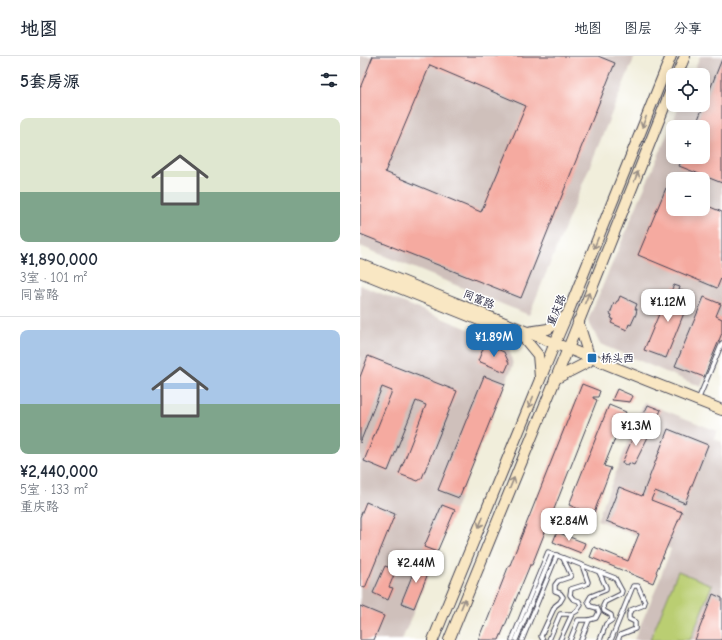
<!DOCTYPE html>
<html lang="zh">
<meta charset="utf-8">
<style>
:root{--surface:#fff;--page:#f6f6f7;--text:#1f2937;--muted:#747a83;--line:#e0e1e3;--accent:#1f6fb2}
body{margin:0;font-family:"Comic Neue","LXGW WenKai TC",sans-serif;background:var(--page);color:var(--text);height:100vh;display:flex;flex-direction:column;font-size:15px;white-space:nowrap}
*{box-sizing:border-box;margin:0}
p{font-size:13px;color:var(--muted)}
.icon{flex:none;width:22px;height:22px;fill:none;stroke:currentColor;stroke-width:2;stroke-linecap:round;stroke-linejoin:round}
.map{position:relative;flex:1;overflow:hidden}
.drawer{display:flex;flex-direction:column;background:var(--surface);width:360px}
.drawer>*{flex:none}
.buttons{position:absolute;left:306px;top:12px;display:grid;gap:8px}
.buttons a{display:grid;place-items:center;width:44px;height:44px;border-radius:8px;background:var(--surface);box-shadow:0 2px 10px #0003;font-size:20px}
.price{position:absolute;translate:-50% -34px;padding:0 9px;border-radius:8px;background:#fff;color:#222;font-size:13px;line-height:26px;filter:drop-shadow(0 1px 2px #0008)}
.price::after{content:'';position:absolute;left:50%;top:24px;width:12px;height:9px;margin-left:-6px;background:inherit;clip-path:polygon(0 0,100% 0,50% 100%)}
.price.selected{background:var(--accent);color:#fff}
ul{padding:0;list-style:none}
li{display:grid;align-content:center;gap:8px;height:212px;padding:0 20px}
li+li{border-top:1px solid var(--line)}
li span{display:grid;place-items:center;height:124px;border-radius:8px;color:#555}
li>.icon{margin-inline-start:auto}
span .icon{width:72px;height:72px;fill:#fffc;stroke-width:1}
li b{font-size:17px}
h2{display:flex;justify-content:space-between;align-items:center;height:48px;padding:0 20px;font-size:17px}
header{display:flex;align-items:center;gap:24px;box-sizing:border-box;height:56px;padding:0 20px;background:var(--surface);border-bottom:1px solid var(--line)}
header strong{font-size:19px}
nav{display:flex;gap:22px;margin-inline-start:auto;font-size:14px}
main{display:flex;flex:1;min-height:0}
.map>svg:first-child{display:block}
</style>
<header>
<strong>地图</strong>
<nav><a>地图</a><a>图层</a><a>分享</a></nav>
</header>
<main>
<section class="drawer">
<h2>5套房源<svg class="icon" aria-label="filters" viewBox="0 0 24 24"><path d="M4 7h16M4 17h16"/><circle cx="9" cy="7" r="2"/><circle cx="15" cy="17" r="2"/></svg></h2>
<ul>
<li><span style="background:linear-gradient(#dfe7d0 60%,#7fa58c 0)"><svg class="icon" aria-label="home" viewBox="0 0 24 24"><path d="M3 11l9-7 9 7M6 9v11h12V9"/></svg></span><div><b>¥1,890,000</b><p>3室 · 101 m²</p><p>同富路</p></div></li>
<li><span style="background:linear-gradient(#a9c7e8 60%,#7fa58c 0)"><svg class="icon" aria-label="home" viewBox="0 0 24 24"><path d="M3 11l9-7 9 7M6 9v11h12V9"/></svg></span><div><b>¥2,440,000</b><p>5室 · 133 m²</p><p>重庆路</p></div></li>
</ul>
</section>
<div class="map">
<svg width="362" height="584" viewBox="0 0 362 584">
<rect width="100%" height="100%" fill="#fff"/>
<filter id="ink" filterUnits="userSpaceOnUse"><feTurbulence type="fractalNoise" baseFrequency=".025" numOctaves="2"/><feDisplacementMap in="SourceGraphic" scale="8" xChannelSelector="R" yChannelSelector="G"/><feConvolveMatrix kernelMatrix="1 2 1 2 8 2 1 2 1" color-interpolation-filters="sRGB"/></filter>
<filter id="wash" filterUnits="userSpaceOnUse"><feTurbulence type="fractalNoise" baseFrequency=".012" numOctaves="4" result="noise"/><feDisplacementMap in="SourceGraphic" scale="16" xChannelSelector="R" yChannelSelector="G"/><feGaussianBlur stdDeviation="0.9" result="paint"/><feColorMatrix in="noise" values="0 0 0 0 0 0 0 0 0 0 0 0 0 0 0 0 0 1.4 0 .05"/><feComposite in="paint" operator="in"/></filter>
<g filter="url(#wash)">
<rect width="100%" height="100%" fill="#f1eedb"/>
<g fill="#cfc0bb" fill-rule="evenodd">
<polygon points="0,0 275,0 169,259 0,190"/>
<path d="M340,0H362V281L341,331L240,288L228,264L320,49H343V19H332ZM313,71H343V101H313ZM313,123H343V153H313Z"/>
<polygon points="0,229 148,289 153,309 42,584 0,584"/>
<polygon points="284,346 357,375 354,383 362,386 362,584 274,584 296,533 311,493 237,464"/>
</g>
<polygon fill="#bace72" stroke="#6e7856" points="318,515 352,529 330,584 290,584"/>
<g id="blocks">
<g fill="#f5aaa0" fill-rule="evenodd">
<path d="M13,0H238L255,7L161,242L0,178V32ZM70,9L166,50L121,156L25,116Z"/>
<polygon points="362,3 362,127 319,110 323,101 343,101 343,71 335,71"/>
<polygon points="306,132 313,135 313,153 343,153 343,148 362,156 362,220 357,232 278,199"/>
<polygon points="314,229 320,231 319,234 323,235 322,239 330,242 306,302 284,294 309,234 311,235"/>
<polygon points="260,240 277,248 275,253 277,253 276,258 271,269 269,268 267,274 251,267 253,263 251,262 252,259 250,258 254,247 255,248 257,245 258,245"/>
<polygon points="344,241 361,248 356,260 362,263 362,277 344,321 315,310"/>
<polygon points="125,288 144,296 149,307 145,316 118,305"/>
<polygon points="8,300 97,335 62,422 58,425 39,418 66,349 56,345 28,415 4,405 32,335 22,331 0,387 0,321"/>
<polygon points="124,320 145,328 99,442 78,434"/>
<polygon points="222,328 240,335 238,341 233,341 233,342 237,344 172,509 170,509 139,584 118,584 124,569 125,570 149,509 150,509"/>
<polygon points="257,333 273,340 270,346 252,344"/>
<polygon points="249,349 266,356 244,410 251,412 233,459 209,449"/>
<polygon points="288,349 301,354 295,367 282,362"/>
<polygon points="277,372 288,377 289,379 274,409 269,407 268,410 262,407"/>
<polygon points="308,373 348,389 325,447 295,435 291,444 322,456 296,516 297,517 293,527 230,501 234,491 268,505 279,478 246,465 259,431 282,440"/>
<polygon points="6,446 35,458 5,532 0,530 0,461"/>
<polygon points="82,449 95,454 77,496 64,491"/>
<polygon points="197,476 225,487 221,497 193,486"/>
<polygon points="58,505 71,510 54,552 41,547"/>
<polygon points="25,510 36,514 29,531 33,532 28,544 13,537"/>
<polygon points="353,538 362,542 362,584 335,584"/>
<polygon points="0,550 24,560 14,584 0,584"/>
</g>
</g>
</g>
<g filter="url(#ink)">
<use href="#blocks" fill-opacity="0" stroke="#414153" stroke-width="1"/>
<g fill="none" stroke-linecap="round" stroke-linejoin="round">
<g stroke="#414153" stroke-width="5.5">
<g id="lane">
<polyline points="338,344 362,287"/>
<polyline points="152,584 188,496 255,522 262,535 261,538 245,546 243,550 244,555 251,559 252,564 246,568 240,584"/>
<polyline points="156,584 192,498"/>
<polyline points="162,584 197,499"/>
<polyline points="183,584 181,580 195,550 200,546 203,541 200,537 195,535 195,529 198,525 210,521 211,519 203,502"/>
<polyline points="189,584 200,558 212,558"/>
<polyline points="200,584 212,558 217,555 221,549 219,545 213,543 210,539 211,533 227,528 228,526 222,509"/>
<polyline points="210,584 218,564 229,564"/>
<polyline points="221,584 229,564 236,562 239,556 237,552 230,550 228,545 231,540 246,534 246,531 239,516"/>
<polyline points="251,584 273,530 278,530 285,546 284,549 271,554 269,558 269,563 275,566 275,573 260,579 258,584"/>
</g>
</g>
<g stroke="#414153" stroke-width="12">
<g id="secondary">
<polyline points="317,19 325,0"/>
<path d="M0,208C121,257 241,307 362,354"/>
<polyline points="0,216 139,272"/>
<polyline points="218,265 230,303"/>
<polyline points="168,276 188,273 206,260"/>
<polyline points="164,282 178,299 180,321"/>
<polyline points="195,323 228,306"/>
<polyline points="73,584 195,287 207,259 311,0"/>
<polyline points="89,584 211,285 313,29"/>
</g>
</g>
<use href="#lane" stroke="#fff" stroke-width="3.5"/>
<use href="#secondary" stroke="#f9e7c3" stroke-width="10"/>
</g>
<defs><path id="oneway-shaft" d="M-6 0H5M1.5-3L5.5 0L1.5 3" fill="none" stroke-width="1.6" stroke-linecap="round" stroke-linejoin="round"/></defs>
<g stroke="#988e86">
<use href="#oneway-shaft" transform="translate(284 66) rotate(112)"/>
<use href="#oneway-shaft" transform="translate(276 121) rotate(-68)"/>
<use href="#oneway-shaft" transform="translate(236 187) rotate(112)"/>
<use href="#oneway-shaft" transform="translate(227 242) rotate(-68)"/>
<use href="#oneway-shaft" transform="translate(171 346) rotate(112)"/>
<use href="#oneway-shaft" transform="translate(152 427) rotate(-68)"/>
<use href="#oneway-shaft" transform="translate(121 466) rotate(112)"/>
<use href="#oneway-shaft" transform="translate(103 548) rotate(-68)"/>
</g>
</g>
<rect fill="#1f6fb2" stroke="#fff" stroke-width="1.5" x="227" y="297" width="10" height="10" rx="2"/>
<g text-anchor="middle" stroke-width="3" stroke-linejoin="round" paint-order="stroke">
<g font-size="11" fill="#22223b" stroke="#fff">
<text transform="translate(119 243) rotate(22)" y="4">同富路</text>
<text transform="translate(196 254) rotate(-67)" y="4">重庆路</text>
</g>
<g font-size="11" fill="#22223b" stroke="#fff" text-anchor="start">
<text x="241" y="306">桥头西</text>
</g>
</g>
</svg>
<div class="buttons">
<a><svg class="icon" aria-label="locate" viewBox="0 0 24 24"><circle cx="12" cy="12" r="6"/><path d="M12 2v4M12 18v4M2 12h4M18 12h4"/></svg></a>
<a>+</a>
<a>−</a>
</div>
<b class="price" style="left:308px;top:267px">¥1.12M</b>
<b class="price selected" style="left:134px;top:302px">¥1.89M</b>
<b class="price" style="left:276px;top:391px">¥1.3M</b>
<b class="price" style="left:209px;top:486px">¥2.84M</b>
<b class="price" style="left:56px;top:528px">¥2.44M</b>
</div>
</main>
